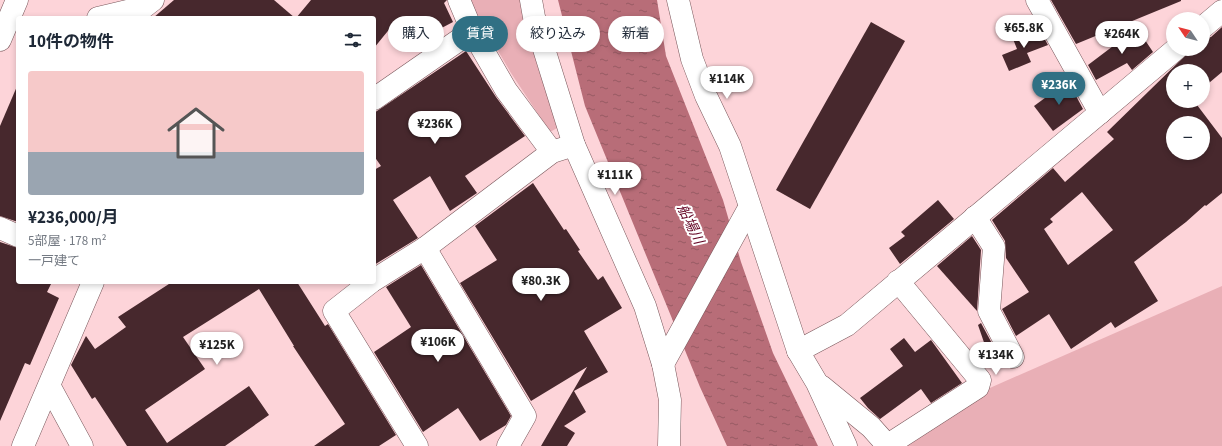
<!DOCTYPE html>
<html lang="ja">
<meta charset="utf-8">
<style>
:root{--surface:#fff;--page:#f6f6f7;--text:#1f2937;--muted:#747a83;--line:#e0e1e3;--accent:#307084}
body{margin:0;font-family:"Source Sans 3","Noto Sans JP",sans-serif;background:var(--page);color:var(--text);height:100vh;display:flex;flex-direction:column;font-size:15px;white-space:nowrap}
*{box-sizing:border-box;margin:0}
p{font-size:13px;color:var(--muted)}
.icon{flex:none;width:22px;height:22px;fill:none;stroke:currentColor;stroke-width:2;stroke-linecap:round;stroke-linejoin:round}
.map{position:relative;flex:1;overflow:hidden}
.sheet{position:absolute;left:16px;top:16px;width:360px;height:268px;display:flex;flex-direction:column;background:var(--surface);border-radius:4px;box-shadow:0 2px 6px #0003}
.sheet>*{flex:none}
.top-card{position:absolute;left:388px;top:16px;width:380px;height:36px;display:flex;gap:8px}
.needle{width:26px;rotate:305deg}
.tools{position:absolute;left:1166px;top:12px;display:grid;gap:8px}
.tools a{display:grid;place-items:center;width:44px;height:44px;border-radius:50%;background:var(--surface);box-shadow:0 2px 6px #0003;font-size:20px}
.price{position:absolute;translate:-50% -34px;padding:0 9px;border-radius:14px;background:#fff;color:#222;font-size:13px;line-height:26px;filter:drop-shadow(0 1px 2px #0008)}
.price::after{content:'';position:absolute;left:50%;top:24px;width:12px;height:9px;margin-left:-6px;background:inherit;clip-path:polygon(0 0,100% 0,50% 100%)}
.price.current{background:var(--accent);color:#fff}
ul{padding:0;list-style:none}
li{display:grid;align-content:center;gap:8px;height:212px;padding:0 12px}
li+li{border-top:1px solid var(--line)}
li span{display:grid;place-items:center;height:124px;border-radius:4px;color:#555}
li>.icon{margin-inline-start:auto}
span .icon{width:72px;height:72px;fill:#fffc;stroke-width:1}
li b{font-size:17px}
h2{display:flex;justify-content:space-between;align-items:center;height:48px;padding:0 12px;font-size:17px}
.chip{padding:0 14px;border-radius:18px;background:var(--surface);box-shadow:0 2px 6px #0003;font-size:14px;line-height:36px}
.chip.current{background:var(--accent);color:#fff}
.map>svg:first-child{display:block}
</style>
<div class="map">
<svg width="1222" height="446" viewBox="0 0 1222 446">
<defs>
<pattern id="water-ripples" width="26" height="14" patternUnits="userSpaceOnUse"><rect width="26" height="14" fill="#b86d78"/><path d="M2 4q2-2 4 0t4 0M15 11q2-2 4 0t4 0" fill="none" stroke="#975a63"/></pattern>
</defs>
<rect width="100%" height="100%" fill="#fdd4d9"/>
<g fill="#e9afb6">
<polygon points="470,0 522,0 537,65 559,127 550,132 511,73 474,10"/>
<polygon points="1222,286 1222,446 904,446 983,391"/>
</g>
<polygon fill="url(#water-ripples)" points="558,0 657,0 666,56 723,200 741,262 773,353 818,446 727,446 700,387 585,106"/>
<g fill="#47282d" fill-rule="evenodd">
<polygon points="174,0 274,0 295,18 153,18"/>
<polygon points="311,0 447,0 444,3 453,22 434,32 428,20 411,36 396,21 374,48 374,18 296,18"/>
<polygon points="1051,0 1181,0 1181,1 1076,44"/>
<polygon points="871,22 905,41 810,209 776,190"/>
<path d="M1222,27V72L1203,88V71H1173V101H1194L1222,138V193L1206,206L1205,205L1186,222L1134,262L1158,301L1115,328L1111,322L1071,349L1049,314L1016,336L1002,309L1029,292L1006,258L1005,241L992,220L1053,168L1065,182L1114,139L1107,132L1192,49H1203V39L1211,37ZM1173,123H1203V153H1173ZM1082,192L1113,230L1068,265L1044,229L1053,222L1050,219Z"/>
<polygon points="1137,28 1153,52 1132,70 1127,63 1096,80 1088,65"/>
<polygon points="1039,29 1048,45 1027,53 1031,62 1009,71 1002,55 1017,49 1013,39"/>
<polygon points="466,51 496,97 525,136 465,176 477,193 450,211 430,176 393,200 418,238 374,265 374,170 381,166 374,156 374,113"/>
<polygon points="1068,81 1083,109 1053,131 1034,106"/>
<polygon points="18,84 18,222 0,216 0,126"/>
<polygon points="533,183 564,230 566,229 580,250 578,251 598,280 603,276 622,308 584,331 608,372 574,391 586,412 564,426 575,433 567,446 541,446 587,367 531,401 460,283 497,260 475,226"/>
<polygon points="938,200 954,219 900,264 889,248 905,236 901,232"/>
<polygon points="972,236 981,250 977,311 937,266"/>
<polygon points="0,242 18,248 18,282 52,282 47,292 59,298 30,365 25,363 0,421"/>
<polygon points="421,265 511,416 506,425 480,441 458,408 423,432 374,352 411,327 386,287"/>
<polygon points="172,282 297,282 325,326 328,324 396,435 379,446 314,446 345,424 293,346 294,346 259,289 183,337 205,369 145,410 167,443 249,386 269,415 225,446 127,446 95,397 92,399 71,365 86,336 95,349 126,327 118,317"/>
<polygon points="981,323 995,349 988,354 978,325"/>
<polygon points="904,338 915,352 931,340 962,383 931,403 921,389 880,419 868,408 860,398 903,366 890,349"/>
</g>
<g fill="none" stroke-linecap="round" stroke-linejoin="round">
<g stroke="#7a585c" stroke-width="23">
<g id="minor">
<polyline points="459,0 472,31 506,90 552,152"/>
<polyline points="531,0 534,17 574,145"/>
<polyline points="678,0 692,59 706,96 730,146 798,351 817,383 846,446"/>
<polyline points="1037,0 1100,113"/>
<polyline points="98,18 144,7 153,0"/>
<polyline points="1203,27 1222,11"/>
<polyline points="374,99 472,31"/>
<polyline points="975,217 994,247 989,311 1013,357"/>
<polyline points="0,228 18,236"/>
<polyline points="425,248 525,416 508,446"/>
<polyline points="374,280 425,248 552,152 574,145 645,306 663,364 670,400 669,446"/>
<polyline points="371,282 334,311 417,446"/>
<polyline points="798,351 847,325 1176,49"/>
<polyline points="663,364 749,208"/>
<polyline points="821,386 871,427 888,446"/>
<polyline points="50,387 82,446"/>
<polyline points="888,445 978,387 980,380 898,281"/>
<polyline points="23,446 93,282"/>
</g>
</g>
<g stroke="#7a585c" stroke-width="23">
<polyline id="highway" points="0,40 17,0"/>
</g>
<use href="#minor" stroke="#fff" stroke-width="22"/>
<use href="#highway" stroke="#fff" stroke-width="22"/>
</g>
<g text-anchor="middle" stroke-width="4" stroke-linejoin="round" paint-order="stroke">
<g font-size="14" font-style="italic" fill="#610021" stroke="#fff">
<text transform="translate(691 224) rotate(64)" y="5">船場川</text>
</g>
</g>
</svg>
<div class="tools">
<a><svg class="needle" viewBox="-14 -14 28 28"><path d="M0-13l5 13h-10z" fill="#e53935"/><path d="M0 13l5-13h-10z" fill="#747a83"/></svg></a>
<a>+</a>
<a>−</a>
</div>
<b class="price" style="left:1024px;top:49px">¥65.8K</b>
<b class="price" style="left:1122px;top:55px">¥264K</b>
<b class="price" style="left:727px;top:100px">¥114K</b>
<b class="price current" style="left:1059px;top:106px">¥236K</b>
<b class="price" style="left:435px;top:145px">¥236K</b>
<b class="price" style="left:615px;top:196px">¥111K</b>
<b class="price" style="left:541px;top:302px">¥80.3K</b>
<b class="price" style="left:438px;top:363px">¥106K</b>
<b class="price" style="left:217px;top:366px">¥125K</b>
<b class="price" style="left:996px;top:376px">¥134K</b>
<div class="top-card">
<a class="chip">購入</a>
<a class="chip current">賃貸</a>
<a class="chip">絞り込み</a>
<a class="chip">新着</a>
</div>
<section class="sheet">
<h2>10件の物件<svg class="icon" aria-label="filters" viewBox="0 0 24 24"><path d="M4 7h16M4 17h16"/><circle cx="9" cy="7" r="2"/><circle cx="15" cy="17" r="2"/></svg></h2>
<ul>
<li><span style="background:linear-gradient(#f6c9c9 65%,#9aa5b1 0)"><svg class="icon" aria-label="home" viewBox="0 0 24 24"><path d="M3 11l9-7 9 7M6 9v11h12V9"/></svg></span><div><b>¥236,000/月</b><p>5部屋 · 178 m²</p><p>一戸建て</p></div></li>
</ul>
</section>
</div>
